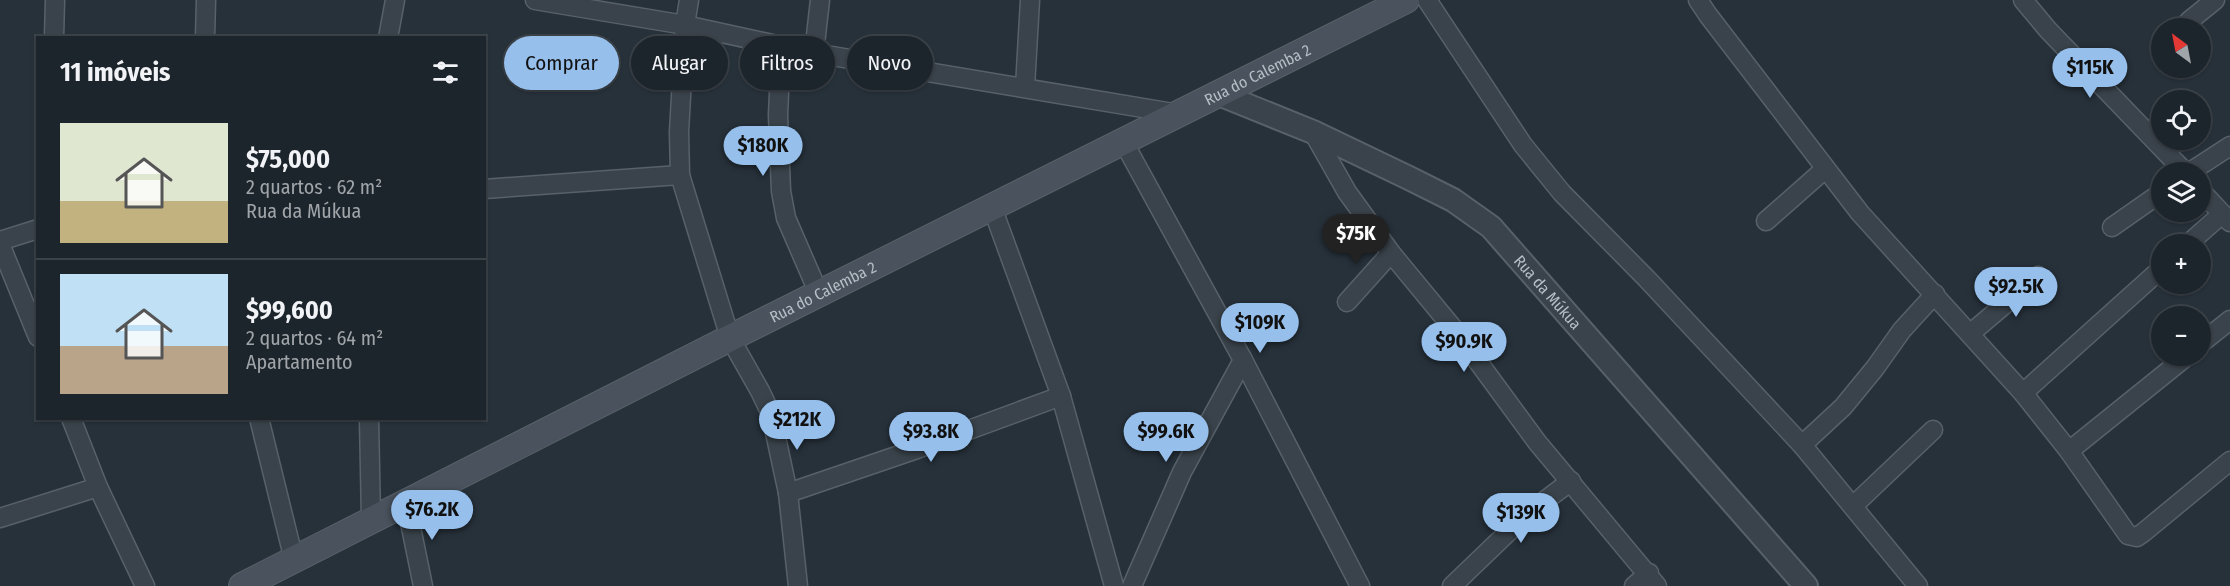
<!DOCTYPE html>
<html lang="pt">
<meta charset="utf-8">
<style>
:root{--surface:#1d252c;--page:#252d34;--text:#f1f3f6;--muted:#a0a5a9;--line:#3b4248;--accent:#96bfeb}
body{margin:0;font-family:"Fira Sans Condensed",sans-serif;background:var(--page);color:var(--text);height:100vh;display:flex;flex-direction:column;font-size:22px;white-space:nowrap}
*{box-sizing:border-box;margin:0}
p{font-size:20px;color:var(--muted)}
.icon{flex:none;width:33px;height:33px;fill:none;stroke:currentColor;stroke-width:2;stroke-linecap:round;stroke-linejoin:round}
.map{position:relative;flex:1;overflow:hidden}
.details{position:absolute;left:36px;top:36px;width:450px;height:384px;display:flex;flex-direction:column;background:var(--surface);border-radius:0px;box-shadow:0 2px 4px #0004,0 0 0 2px var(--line)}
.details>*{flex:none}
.top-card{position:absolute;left:504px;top:36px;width:570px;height:54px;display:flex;gap:12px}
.needle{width:39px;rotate:328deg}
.tools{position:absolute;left:2151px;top:18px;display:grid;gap:12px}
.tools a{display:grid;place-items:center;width:60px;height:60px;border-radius:50%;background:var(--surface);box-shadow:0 2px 4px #0004,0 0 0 2px var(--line);font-size:30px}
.price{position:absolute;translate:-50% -51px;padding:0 14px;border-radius:21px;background:var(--accent);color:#111;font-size:20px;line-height:39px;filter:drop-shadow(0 2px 3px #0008)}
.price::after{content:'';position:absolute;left:50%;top:36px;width:18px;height:14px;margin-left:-9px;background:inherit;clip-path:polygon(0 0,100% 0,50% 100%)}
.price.selected{background:#222;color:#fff}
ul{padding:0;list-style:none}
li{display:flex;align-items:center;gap:18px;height:150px;padding:0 24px}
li+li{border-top:2px solid var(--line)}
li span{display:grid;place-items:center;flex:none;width:168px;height:120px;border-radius:0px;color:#555}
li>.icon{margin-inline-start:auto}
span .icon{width:72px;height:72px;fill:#fffc;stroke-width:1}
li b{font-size:26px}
h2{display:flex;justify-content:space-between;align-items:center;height:72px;padding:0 24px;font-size:26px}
.tag{padding:0 21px;border-radius:27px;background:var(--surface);box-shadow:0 2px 4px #0004,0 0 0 2px var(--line);font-size:21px;line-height:54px}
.tag.selected{background:var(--accent);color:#111}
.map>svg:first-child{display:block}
</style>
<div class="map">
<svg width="2230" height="586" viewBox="0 0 2230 586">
<rect width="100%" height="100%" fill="#27313a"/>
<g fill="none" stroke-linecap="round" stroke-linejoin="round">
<g stroke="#586169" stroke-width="21">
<g id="minor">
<polyline points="535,0 685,25 814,53 1179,114"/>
<polyline points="689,0 685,25 679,132 680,175 730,338 760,391 771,414 788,493 798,586"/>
<polyline points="1427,0 1523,145 1562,193 1647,279 1802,445 1918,586"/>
<polyline points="1698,0 1708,15 1860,213 2023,393 2069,451 2128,535 2137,537 2144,532 2230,461"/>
<polyline points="2023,0 2048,30 2185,172"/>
<polyline points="2189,21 2215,0"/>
<polyline points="54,38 55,0"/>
<polyline points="205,38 206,0"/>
<polyline points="388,38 395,0"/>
<polyline points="781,47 778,115 781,191 786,218 819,294"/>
<polyline points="814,53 820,0"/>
<polyline points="1025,87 1030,0"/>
<polyline points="1313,132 1347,192 1391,253 1457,333 1537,442 1657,586"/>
<polyline points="1123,141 1243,360 1360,586"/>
<polyline points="2190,172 2230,146"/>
<polyline points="484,189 680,175"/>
<polyline points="2200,190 2230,222"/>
<polyline points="992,207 1061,396 1114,586"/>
<polyline points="1766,221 1825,169"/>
<polyline points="2112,227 2162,192"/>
<polyline points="0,241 38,229"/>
<polyline points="0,244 38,337"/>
<polyline points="2188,244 2222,214"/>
<polyline points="1347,302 1391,253"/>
<polyline points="1971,333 2038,276"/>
<polyline points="2200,344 2230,320"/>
<polyline points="2023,393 2162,268"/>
<polyline points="71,418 98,487 145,586"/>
<polyline points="259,418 294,560"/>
<polyline points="369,418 371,520"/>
<polyline points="1802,445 1843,407 1875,368 1902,330 1935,294"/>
<polyline points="2069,451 2187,356"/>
<polyline points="788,493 917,449 1061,396"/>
<polyline points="406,503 423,586"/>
<polyline points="1853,506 1933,430"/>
<polyline points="0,518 98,487"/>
<polyline points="1132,586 1182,472 1243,360"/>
<polyline points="1452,586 1526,515 1571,481"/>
<polyline points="1634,586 1649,573"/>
</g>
</g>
<g stroke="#586169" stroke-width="26">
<g id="tertiary">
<path id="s1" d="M1219,94L1313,132L1409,178L1453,200L1491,227L1806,586"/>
</g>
</g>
<g stroke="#586169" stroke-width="28">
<g id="secondary">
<path id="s2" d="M242,586L730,338L1406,0"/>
</g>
</g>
<use href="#minor" stroke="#3a434b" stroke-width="18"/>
<use href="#tertiary" stroke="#3a434b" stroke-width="22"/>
<use href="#secondary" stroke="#49525d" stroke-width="26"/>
</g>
<g text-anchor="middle" stroke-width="5" stroke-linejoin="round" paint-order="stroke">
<g font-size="16" fill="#b6bec6" stroke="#1f2830">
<text dy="6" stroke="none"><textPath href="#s2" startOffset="1137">Rua do Calemba 2</textPath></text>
<text dy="6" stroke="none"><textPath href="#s2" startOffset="651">Rua do Calemba 2</textPath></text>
<text dy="6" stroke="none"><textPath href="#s1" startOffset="390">Rua da Múkua</textPath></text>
</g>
</g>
</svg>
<div class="tools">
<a><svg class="needle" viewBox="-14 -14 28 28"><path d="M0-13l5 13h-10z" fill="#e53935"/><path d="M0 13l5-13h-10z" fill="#a0a5a9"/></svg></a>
<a><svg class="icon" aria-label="locate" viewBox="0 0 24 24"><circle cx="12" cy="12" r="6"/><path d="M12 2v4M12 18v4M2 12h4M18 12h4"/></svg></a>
<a><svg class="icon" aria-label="layers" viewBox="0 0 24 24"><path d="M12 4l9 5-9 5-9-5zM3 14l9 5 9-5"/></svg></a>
<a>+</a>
<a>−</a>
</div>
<b class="price" style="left:2090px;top:99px">$115K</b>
<b class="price" style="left:763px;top:177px">$180K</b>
<b class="price selected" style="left:1356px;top:265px">$75K</b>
<b class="price" style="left:2016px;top:318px">$92.5K</b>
<b class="price" style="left:1260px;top:354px">$109K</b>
<b class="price" style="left:1464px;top:373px">$90.9K</b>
<b class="price" style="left:797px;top:451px">$212K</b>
<b class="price" style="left:931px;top:463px">$93.8K</b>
<b class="price" style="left:1166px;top:463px">$99.6K</b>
<b class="price" style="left:432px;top:541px">$76.2K</b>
<b class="price" style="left:1521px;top:544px">$139K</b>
<div class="top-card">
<a class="tag selected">Comprar</a>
<a class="tag">Alugar</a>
<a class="tag">Filtros</a>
<a class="tag">Novo</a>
</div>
<section class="details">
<h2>11 imóveis<svg class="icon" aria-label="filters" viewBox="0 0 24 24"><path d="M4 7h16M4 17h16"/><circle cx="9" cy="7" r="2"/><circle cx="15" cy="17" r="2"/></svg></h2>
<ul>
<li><span style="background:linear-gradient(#dfe7d0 65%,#c2b280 0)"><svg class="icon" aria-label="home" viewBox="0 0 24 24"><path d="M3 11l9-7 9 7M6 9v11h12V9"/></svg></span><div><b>$75,000</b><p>2 quartos · 62 m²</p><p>Rua da Múkua</p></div></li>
<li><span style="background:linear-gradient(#bfe0f5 60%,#b9a48a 0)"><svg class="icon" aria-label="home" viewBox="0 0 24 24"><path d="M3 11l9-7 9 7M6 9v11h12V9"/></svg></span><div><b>$99,600</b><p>2 quartos · 64 m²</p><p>Apartamento</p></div></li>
</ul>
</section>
</div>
